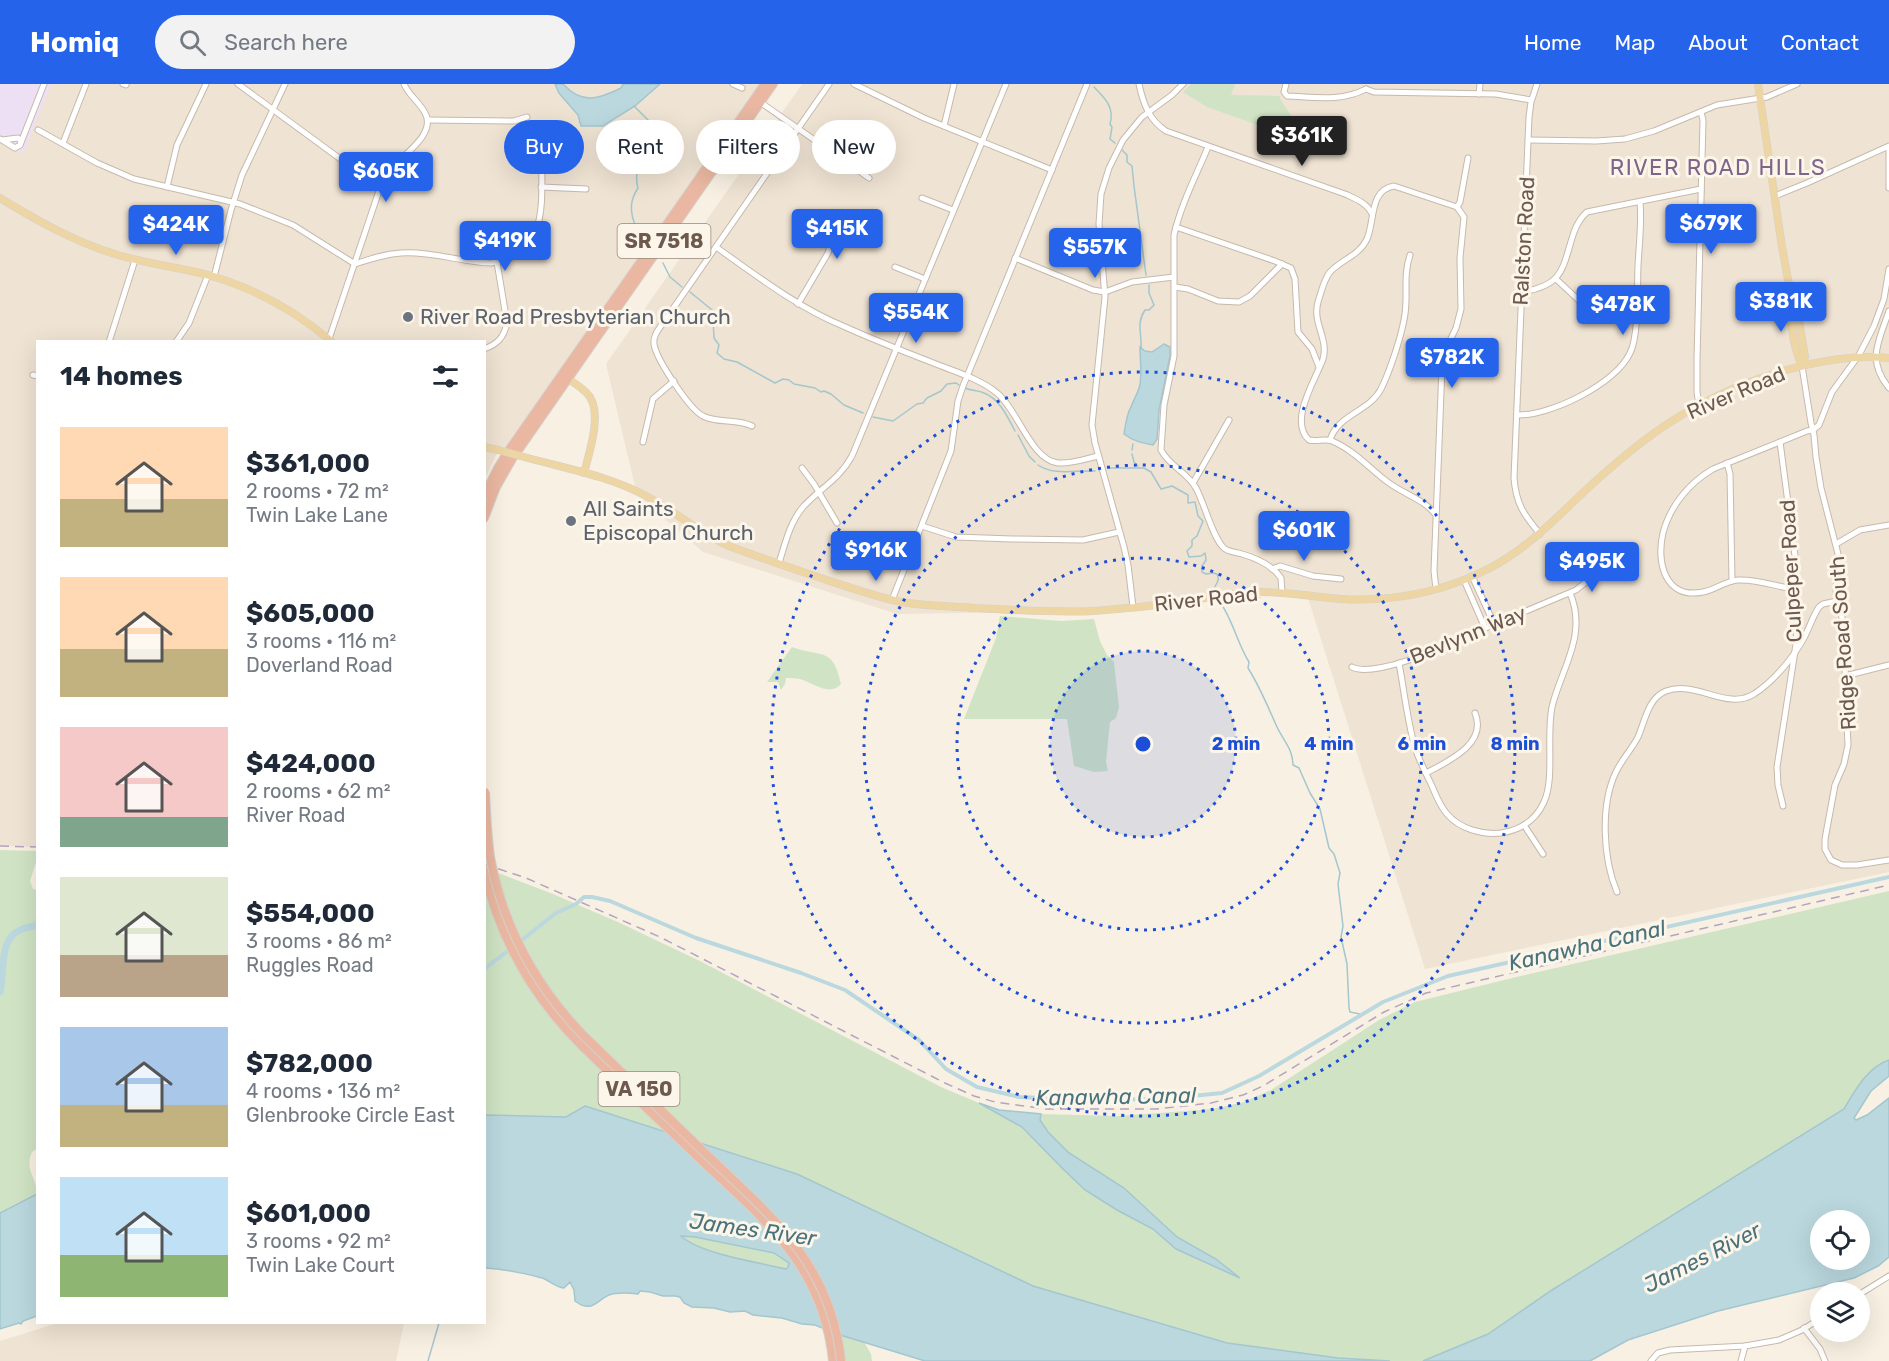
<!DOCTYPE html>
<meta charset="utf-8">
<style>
:root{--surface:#fff;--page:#f2f2f3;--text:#1f2937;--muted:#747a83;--accent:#2563eb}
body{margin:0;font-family:Rubik,sans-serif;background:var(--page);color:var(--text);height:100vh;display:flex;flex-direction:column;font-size:22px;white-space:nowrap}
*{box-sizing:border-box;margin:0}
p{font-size:20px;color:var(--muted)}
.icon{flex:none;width:33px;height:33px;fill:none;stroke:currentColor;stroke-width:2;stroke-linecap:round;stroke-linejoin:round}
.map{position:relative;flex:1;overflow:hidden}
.drawer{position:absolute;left:36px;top:256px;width:450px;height:984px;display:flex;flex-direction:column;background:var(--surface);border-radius:0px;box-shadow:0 6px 24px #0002}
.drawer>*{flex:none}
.hud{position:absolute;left:504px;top:36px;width:570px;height:54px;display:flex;gap:12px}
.controls{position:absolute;left:1810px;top:1126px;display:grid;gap:12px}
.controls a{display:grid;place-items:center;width:60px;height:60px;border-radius:50%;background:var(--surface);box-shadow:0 6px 24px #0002;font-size:30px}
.price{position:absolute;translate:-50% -51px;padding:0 14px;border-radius:6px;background:var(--accent);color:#fff;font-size:20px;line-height:39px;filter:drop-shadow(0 2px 3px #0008)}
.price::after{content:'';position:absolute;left:50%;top:36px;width:18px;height:14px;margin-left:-9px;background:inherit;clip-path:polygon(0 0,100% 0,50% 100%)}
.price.selected{background:#222;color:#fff}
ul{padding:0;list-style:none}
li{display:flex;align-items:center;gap:18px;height:150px;padding:0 24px}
li span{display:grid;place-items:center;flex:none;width:168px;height:120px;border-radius:0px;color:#555}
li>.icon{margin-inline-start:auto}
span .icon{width:72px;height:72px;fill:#fffc;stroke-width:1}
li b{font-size:26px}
h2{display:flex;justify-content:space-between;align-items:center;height:72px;padding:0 24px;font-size:26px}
.chip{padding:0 21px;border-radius:27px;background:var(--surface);box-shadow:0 6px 24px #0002;font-size:21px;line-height:54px}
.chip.selected{background:var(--accent);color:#fff}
header{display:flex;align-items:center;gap:36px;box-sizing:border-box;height:84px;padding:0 30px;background:var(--accent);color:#fff}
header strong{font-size:28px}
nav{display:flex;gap:33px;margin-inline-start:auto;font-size:21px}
.search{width:420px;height:54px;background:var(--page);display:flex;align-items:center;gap:15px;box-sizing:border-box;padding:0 21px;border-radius:33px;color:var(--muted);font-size:22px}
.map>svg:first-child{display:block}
</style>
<header>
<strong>Homiq</strong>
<div class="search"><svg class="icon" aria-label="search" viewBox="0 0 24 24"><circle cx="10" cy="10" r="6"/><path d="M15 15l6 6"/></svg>Search here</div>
<nav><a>Home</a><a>Map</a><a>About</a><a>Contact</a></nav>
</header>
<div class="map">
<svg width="1889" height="1277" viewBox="0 0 1889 1277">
<rect width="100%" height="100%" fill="#f8f1e3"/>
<g fill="#efe3d3">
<polygon points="0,0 764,0 507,369 498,367 485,395 484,258 38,258 37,763 0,762"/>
<polygon points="802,0 1889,0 1889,788 1425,885 1307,511 1272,508 1092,527 897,530 703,468 637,411 606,280"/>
<polygon points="58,1239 404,1239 396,1277 0,1277 0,1257"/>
</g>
<polygon fill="#eee0f4" points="0,0 51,0 23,70 0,56"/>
<g fill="#d0e3c4">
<polygon points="1191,0 1235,0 1231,11 1280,12 1280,15 1300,45 1295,54 1207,23 1183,8"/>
<polygon points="1000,532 1061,537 1094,535 1100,557 1107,571 1114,578 1119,623 1116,634 1110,638 1106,678 1108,687 1094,688 1074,682 1067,635 964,635 996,554"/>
<path d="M792,563C822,574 833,562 841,600C830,613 813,599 800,595C795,594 791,594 786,594L785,600L781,606L778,598H767Z"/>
<path d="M0,766L38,767L37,775L30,797L33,805L38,806V1064L32,1068C24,1086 37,1094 37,1110L0,1129Z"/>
<path d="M484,786L501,790L553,810L620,839L700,877L941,1003L979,1019L999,1026L1041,1030L1118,1032L1213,1025L1244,1018L1271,1006L1379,936L1415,918L1508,895L1889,807V976C1868,984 1855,1006 1844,1025L1552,1206L1488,1250L1423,1277H1390L1338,1274L1227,1259L1033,1202L797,1090L586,1022L566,1033L485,1031Z"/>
<path d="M680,1152L695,1153L774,1169L789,1179L786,1185C751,1177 710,1172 680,1152Z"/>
<polygon points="842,1251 864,1258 871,1270 872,1277 845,1277"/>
</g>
<g fill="#bbd8df" stroke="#a3c6cf" stroke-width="1.5" fill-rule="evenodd">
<path d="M555,0H563C582,21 599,15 621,4L623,0H660L635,22L603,42H581L578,31L559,9Z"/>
<path d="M1164,260L1170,263V272L1159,326L1157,355L1153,361C1142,359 1133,357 1124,350C1125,343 1128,328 1131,323C1134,315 1138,309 1140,301C1142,289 1140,275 1140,263L1145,267L1152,268Z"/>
<path d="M1889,976V992L1871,1007L1854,1034L1856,1036L1867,1031L1889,1014V1173L1878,1182L1854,1194L1718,1227L1628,1256L1590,1277H1423L1488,1250L1552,1206L1844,1025C1855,1006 1868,983 1889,976ZM1821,1137H1860V1176H1821Z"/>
<polygon points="979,1019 999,1026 1041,1030 1040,1036 1048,1048 1069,1069 1124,1104 1177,1153 1216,1175 1240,1194 1176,1165 1153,1145 1117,1126 1085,1106 1062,1084 1022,1043"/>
<path d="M585,1022L797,1090L1033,1202L1227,1259L1338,1274L1390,1277H925L837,1250L815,1241L802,1240L782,1234L753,1231L745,1227L730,1228L714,1224L692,1223L684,1219L680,1213L675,1212H663L650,1208L640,1207L638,1210C630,1209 618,1208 609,1211C597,1216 592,1230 575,1217L574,1206L570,1198L564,1204C555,1203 549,1196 542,1194C523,1189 504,1185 485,1184V1031L566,1033ZM681,1152L695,1153L774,1169L789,1179L788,1183L786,1185C757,1178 701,1170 681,1152Z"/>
<polygon points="37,1110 37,1232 23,1237 21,1240 19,1239 0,1245 0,1129"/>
</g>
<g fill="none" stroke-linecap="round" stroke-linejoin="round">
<g stroke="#a3c6cf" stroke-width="1.5">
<path d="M1094,3C1105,14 1115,24 1110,40L1112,43L1110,55L1115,59"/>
<path d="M634,22L652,40L643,50L641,66L638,67L635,74C640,83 634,94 638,104C630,116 630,126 634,138C637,146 635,150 641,157"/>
<polyline points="1122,66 1127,71 1127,78 1132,82 1134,102 1146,191"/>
<polyline points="663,179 670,193 682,203"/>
<polyline points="690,208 717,230 717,235 713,234 714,254 719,261 717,269 724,275 737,278 775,299 783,295 789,296 794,300 815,304 821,308 824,307 831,310 844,321 863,329"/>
<path d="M1141,264C1142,250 1136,239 1145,226H1149L1154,221L1149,209V201"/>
<path d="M965,304C972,307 978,306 984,309C1000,315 1008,334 1015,347"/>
<polyline points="873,333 893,337 917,320 923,319 927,314 941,307 947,300 956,299 959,301"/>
<polyline points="1018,351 1029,372 1035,378"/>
<polyline points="1132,366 1133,360"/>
<polyline points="1132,370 1134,378 1138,382"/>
<path d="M1038,381C1054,392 1076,386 1095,387"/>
<path d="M1108,384H1144L1151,388L1161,405L1172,402L1188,411V419L1195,418L1198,432L1203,437L1197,452L1192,456V462L1187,467L1189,473L1201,472L1205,469L1206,476L1202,482V488L1206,490L1213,489L1217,490C1221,498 1214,500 1214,507"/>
<path d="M1220,518C1233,536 1237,559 1249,578L1248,584C1260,603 1268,623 1277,643C1283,656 1293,665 1293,681L1299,684L1310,709L1320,725L1329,764L1334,770L1340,789L1338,800L1343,842L1341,853L1347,880L1349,924L1350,928L1360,930"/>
<polyline points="428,1277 439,1239"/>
</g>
<g stroke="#bbd8df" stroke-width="4">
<polyline points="518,859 556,829 576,820 584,813 592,813 610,817 696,854 801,889 845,906 919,956 946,985 977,1003 1019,1013 1094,1016 1162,1015 1222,1009 1259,992 1383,918 1448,892 1889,793"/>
<polyline points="484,885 513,863"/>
</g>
<path stroke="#bbd8df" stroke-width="7" d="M0,908C4,891 0,860 15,849C21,844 30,843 38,841"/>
<g stroke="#c7b9ac" stroke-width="7">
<g id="minor">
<polyline points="123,0 126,1"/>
<polyline points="238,0 380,104"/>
<polyline points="733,0 742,4"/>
<polyline points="854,0 924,34 1052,86"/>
<path d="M1139,0C1143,19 1149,36 1166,47L1345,110C1356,115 1367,119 1372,130"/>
<path d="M1286,0L1284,8L1287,12C1314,13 1341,18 1366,5"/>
<path d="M1537,0L1531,18L1529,33L1514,394C1516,420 1524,431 1540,450"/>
<polyline points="1366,5 1374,8 1496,10 1531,16"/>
<polyline points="1479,10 1480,0"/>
<polyline points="760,18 869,94"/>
<polyline points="428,36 514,37 527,33"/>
<polyline points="944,42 954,0"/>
<path d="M38,46L97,79L134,95L240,120L293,141L355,180C370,175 385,170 401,169C431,167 461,178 491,179C553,171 540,111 542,65L545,58"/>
<polyline points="0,55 2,56 15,64 20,61 21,57 18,54 2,56"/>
<polyline points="1528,56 1596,57 1625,55 1654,47 1717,21 1767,13 1797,0"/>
<polyline points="63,59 86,0"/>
<polyline points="20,61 44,0"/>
<path d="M1208,63C1196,92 1181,120 1174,151V272L1164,321L1161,366C1169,382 1187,388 1196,404C1204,418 1213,455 1224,464C1228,468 1236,468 1242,470C1256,474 1272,481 1281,494L1282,509"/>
<polyline points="1889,65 1889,104"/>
<polyline points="167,103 177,61 206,0"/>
<polyline points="541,103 586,105"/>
<polyline points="1775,112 1807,99 1889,62"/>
<polyline points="922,114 953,126"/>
<polyline points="1457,123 1460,118 1468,74"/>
<polyline points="1176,143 1275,177 1291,184 1295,195 1298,248 1312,265 1319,283"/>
<path d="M716,163C757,192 797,223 843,242C874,256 905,268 936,280C956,288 980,295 997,309C1018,326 1031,376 1058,379C1072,380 1085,375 1098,372"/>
<polyline points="1015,174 1093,206 1105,208 1132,198 1174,193"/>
<polyline points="895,183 925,195"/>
<polyline points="214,193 231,126 242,91 285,0"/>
<polyline points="1556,195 1586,223 1609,229 1636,232"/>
<polyline points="1175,203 1188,205 1218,217 1239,218 1250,212 1282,180"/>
<path d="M1522,208C1565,201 1562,184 1574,148C1577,140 1580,134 1587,128L1701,105"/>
<polyline points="798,220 828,169 830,162 827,154 808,140"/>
<path d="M1889,227C1879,257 1866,276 1889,304"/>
<path d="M329,255L380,104C384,96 390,88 396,80C407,68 434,50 426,31C421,19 409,12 404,0"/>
<polyline points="109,258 135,176"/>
<polyline points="176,258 189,239 208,191"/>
<path d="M484,265C498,260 504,253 507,239L497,178"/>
<polyline points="1802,282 1811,339 1814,351 1816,373 1821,404 1838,470 1836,509 1846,550 1845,598 1848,661 1844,680 1835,701 1825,755 1825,765 1831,776 1842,781 1857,781 1889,776"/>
<polyline points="33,291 38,292"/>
<polyline points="1699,321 1697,308 1697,275 1703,36 1701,28"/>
<path d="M1517,331C1550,332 1616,300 1630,269C1639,252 1637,204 1638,182C1639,161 1642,139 1640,118"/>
<path d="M752,342C736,334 719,340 703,332C690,326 656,275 654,260C653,252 658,246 663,239L829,0"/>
<path d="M1330,356C1338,330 1369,328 1381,305C1390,287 1402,251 1405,230C1408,209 1403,192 1410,171"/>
<polyline points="643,358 653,315 674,297"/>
<polyline points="1780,358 1795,472 1792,519 1797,554 1777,683 1778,701 1783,722"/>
<polyline points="1727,379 1730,390 1732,497"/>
<polyline points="802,384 814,400 837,439"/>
<polyline points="1193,399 1229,336"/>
<polyline points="922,442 956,453 1012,455 1083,456 1119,448"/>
<polyline points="1836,460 1860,446 1889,441"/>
<path d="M779,479C785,460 790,438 803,423C820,404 839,396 852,372L1006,0"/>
<polyline points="1272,485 1280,482 1313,492 1341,495"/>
<polyline points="1472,492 1494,540"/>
<polyline points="1464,496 1485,544"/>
<path d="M1436,505L1434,487L1442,283L1445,267L1456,244L1461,225L1460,174L1464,133L1457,123L1394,102C1369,106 1375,137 1367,155C1359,172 1342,175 1330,188C1324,195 1321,209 1318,218C1312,239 1329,255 1323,275C1316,295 1288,337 1309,356C1317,358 1325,354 1332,357C1354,366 1371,386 1389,399C1404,410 1425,416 1436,431"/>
<path d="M1793,505C1775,502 1756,495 1738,496C1725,497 1715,506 1703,508C1665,516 1656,478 1663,449C1670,422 1689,399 1713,385L1807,347L1813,346L1819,341L1832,308L1859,271L1874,242L1884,215L1889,185"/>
<polyline points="892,516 951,367 958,317 963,302 1087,0"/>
<polyline points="1133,523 1128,481 1124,463 1095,359 1092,341 1105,213 1099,140 1101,110 1109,84 1123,56 1142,33 1172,11 1183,0"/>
<path d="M1399,579C1404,606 1407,634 1414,660C1418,675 1426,689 1432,702C1436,712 1440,722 1447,730C1460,745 1482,751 1501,749C1520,746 1536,736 1544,718C1555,694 1546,653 1552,623C1561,585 1588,551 1570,509"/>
<path d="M1352,583C1365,590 1398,580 1412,575L1576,506L1586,498L1587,490"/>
<polyline points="1845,592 1889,581"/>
<path d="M1426,689C1447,678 1488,660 1475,629"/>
<polyline points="1524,741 1543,770"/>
<path d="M1617,808C1603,775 1600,721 1616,688C1622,675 1632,665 1638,653C1645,637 1648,614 1666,607C1697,596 1726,627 1754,610C1774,597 1794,573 1805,552C1810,542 1813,532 1819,523L1823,520L1837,517"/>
<polyline points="1860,1210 1889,1192"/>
<polyline points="1804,1244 1820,1265 1825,1277"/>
<polyline points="1651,1277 1658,1269 1670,1266 1745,1262 1779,1256 1802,1246 1821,1234"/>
<polyline points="1741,1277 1745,1262"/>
</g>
</g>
<g stroke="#d6d1cd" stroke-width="8">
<g id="major">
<polyline points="1758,0 1782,163 1791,212 1797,225 1805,273 1802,282"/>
<path d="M0,114C36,136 75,158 115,170C146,180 178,183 208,191C254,204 297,228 332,258"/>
<path d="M1791,214C1789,235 1793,262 1802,282"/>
<path d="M564,292C572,298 584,304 590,313C602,332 589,369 584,389"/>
<polyline points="484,363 498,366"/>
<path d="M528,374C568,385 609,392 646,412C675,427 699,449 729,462C758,473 788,483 818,493C845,502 873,512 901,518C925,522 951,522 976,524C1015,526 1055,529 1094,527C1123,525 1152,522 1181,518C1205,514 1230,509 1255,508C1284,507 1313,513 1342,515C1394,518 1446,507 1492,483C1538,458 1568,420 1607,387C1634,363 1665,339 1698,322C1749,293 1830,268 1889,274"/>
</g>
</g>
<g stroke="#d6d1cd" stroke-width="10">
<g id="highway">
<polyline points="484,412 498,384 512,362 765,0"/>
<polyline points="484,434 496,403 512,375 773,0"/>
<path d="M484,786C499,853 533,913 582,962C620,999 659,1036 698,1073C763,1135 823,1180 833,1277"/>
</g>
</g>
<use href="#minor" stroke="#fff" stroke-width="5"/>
<use href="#major" stroke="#eed5a4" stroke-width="7"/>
<use href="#highway" stroke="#eab8a2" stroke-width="8"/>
<g stroke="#b4a4bf" stroke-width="1.5" stroke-dasharray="9 6" stroke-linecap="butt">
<polyline points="0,762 38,763"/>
<polyline points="484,780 526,794 660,853 945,999 974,1012 995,1018 1046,1025 1157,1025 1211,1019 1243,1011 1263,1002 1384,928 1426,909 1889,801"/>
</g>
<g stroke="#d6d1cd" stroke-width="8" stroke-linecap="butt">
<polyline id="major-bridge" points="498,366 528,374"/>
</g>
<g stroke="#d6d1cd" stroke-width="10" stroke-linecap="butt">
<path id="highway-bridge" d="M485,708C486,730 487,751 490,773C503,841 535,901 583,951C623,990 664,1029 705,1069C771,1132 831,1179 841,1277"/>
</g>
<use href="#major-bridge" stroke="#eed5a4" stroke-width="7"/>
<use href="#highway-bridge" stroke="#eab8a2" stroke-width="8"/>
</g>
<circle cx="1143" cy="660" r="93" fill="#1d4ed8" fill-opacity=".12"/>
<g fill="none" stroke="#1d4ed8" stroke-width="3" stroke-dasharray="3 6">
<circle cx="1143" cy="660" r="93"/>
<circle cx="1143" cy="660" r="186"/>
<circle cx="1143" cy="660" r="279"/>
<circle cx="1143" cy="660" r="372"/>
</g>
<g fill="#6b7280" stroke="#fcf5e9" stroke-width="2">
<circle cx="408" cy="233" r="6"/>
<circle cx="571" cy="437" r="6"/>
</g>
<g text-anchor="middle" stroke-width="6" stroke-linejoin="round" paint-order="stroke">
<g fill="#fcf5e9" stroke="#98887c" stroke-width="1.5">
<rect x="617.5" y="140" width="93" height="34" rx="4.5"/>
<rect x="598.5" y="988" width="81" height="34" rx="4.5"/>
</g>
<g font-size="20" font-weight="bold" fill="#6d594d">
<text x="664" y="164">SR 7518</text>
<text x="639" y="1012">VA 150</text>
</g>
<g font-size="21" fill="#6d594d" stroke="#fcf5e9">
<text transform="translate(1524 157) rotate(-87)" y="7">Ralston Road</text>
<text transform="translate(1736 309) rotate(-23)" y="7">River Road</text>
<text transform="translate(1791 487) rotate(-93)" y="7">Culpeper Road</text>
<text transform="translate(1206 515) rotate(-6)" y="7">River Road</text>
<text transform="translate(1468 551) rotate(-22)" y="7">Bevlynn Way</text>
<text transform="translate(1843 559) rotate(-94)" y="7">Ridge Road South</text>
</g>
<g font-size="21" fill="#5b616d" stroke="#fcf5e9" text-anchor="start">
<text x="420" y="240">River Road Presbyterian Church</text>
<text x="583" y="432">All Saints<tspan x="583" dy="24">Episcopal Church</tspan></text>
</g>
<g font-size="22" letter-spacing="1.5" fill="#7e6589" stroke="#fcf5e9">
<text x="1718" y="91">RIVER ROAD HILLS</text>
</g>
<g font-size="22" font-style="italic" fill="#4a737d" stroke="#fcf5e9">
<text transform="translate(1587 861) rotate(-13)" y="8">Kanawha Canal</text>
<text transform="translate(1116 1012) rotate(-1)" y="8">Kanawha Canal</text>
<text transform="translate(753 1145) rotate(8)" y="8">James River</text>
<text transform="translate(1702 1173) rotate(-27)" y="8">James River</text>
</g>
</g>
<circle cx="1143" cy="660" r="9" fill="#1d4ed8" stroke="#fcf5e9" stroke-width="3"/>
<g font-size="18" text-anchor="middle" font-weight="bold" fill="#1d4ed8" stroke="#fcf5e9" stroke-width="6" stroke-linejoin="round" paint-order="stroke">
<text x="1236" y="666">2 min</text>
<text x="1329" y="666">4 min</text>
<text x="1422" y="666">6 min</text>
<text x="1515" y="666">8 min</text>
</g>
</svg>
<div class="controls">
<a><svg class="icon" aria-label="locate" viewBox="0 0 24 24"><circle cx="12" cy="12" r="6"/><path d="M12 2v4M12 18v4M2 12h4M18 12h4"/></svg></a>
<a><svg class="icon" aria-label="layers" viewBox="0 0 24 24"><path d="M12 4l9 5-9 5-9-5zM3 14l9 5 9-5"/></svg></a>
</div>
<b class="price selected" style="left:1302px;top:83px">$361K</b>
<b class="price" style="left:386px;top:119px">$605K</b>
<b class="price" style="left:1711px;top:171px">$679K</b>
<b class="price" style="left:176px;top:172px">$424K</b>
<b class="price" style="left:837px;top:176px">$415K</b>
<b class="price" style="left:505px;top:188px">$419K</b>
<b class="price" style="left:1095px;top:195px">$557K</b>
<b class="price" style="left:1781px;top:249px">$381K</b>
<b class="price" style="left:1623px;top:252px">$478K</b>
<b class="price" style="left:916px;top:260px">$554K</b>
<b class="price" style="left:1452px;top:305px">$782K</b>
<b class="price" style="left:1304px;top:478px">$601K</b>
<b class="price" style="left:876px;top:498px">$916K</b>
<b class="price" style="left:1592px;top:509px">$495K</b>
<div class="hud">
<a class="chip selected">Buy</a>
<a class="chip">Rent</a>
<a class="chip">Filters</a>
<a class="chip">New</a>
</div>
<section class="drawer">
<h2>14 homes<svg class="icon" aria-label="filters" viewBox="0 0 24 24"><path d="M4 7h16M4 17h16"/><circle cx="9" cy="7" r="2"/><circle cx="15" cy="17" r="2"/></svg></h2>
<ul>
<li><span style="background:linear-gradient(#ffd9b3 60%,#c2b280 0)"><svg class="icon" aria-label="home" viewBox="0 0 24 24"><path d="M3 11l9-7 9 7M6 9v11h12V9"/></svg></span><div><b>$361,000</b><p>2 rooms · 72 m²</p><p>Twin Lake Lane</p></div></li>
<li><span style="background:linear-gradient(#ffd9b3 60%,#c2b280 0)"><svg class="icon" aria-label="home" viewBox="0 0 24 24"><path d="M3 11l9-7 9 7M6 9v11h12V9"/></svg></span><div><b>$605,000</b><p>3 rooms · 116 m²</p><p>Doverland Road</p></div></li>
<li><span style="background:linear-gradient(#f6c9c9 75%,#7fa58c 0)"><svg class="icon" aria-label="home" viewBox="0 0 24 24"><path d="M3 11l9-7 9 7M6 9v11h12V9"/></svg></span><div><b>$424,000</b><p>2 rooms · 62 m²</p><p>River Road</p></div></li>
<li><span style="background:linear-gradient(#dfe7d0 65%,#b9a48a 0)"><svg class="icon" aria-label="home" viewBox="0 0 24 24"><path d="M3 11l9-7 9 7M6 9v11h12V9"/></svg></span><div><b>$554,000</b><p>3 rooms · 86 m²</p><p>Ruggles Road</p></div></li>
<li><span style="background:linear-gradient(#a9c7e8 65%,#c2b280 0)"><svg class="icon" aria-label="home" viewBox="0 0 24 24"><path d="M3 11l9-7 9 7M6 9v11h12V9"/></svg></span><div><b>$782,000</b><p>4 rooms · 136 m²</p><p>Glenbrooke Circle East</p></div></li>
<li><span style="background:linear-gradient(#bfe0f5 65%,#8fb573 0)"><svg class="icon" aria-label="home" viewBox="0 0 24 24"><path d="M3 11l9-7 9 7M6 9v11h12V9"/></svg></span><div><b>$601,000</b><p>3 rooms · 92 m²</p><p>Twin Lake Court</p></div></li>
</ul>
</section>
</div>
